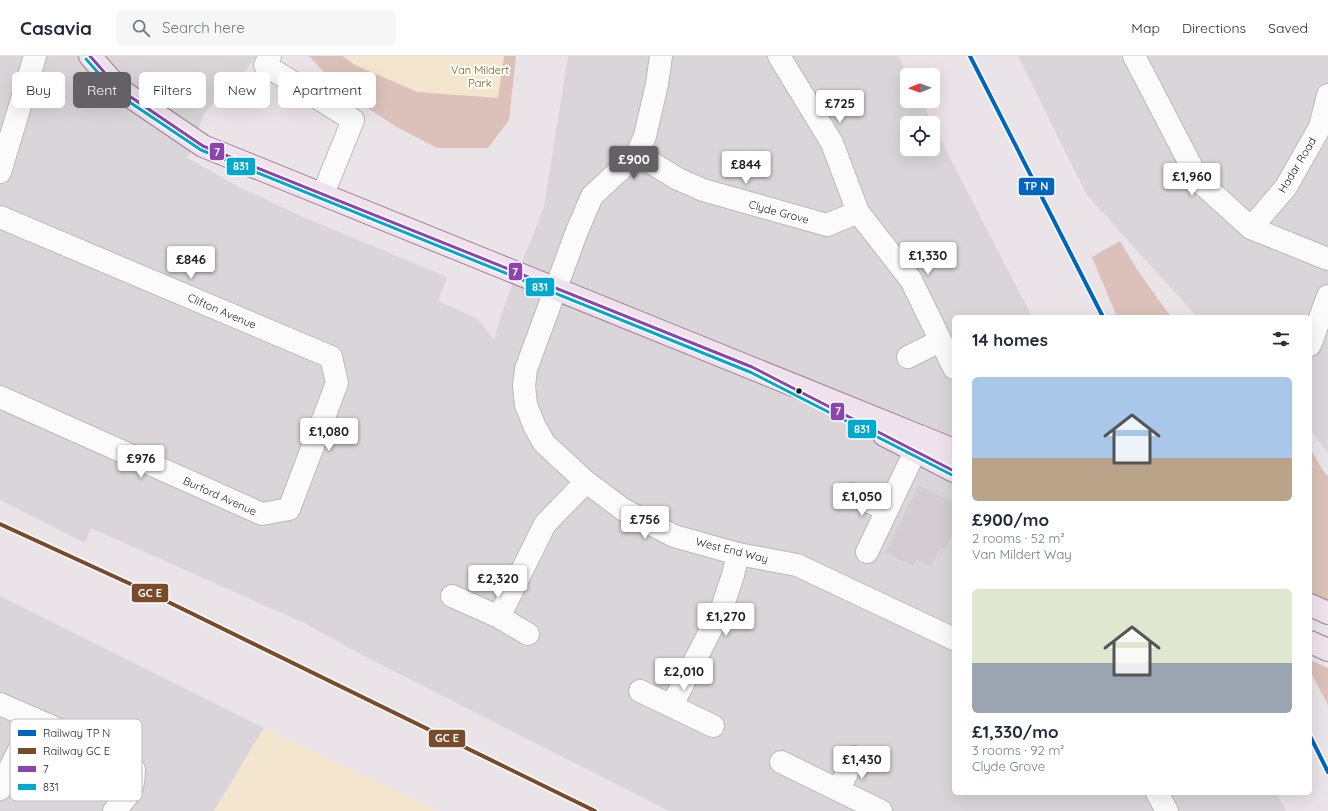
<!DOCTYPE html>
<meta charset="utf-8">
<style>
:root{--surface:#fff;--page:#f6f6f7;--text:#1f2937;--muted:#747a83;--line:#e0e1e3;--accent:#636163}
body{margin:0;font-family:Quicksand,sans-serif;background:var(--page);color:var(--text);height:100vh;display:flex;flex-direction:column;font-size:15px;white-space:nowrap}
*{box-sizing:border-box;margin:0}
p{font-size:13px;color:var(--muted)}
.icon{flex:none;width:22px;height:22px;fill:none;stroke:currentColor;stroke-width:2;stroke-linecap:round;stroke-linejoin:round}
.map{position:relative;flex:1;overflow:hidden}
.drawer{position:absolute;left:952px;top:259px;width:360px;height:480px;display:flex;flex-direction:column;background:var(--surface);border-radius:6px;box-shadow:0 4px 16px #0002}
.drawer>*{flex:none}
.guide{position:absolute;left:12px;top:16px;width:380px;height:36px;display:flex;gap:8px}
.needle{width:26px;rotate:269deg}
.buttons{position:absolute;left:900px;top:12px;display:grid;gap:8px}
.buttons a{display:grid;place-items:center;width:40px;height:40px;border-radius:6px;background:var(--surface);box-shadow:0 4px 16px #0002;font-size:20px}
.price{position:absolute;translate:-50% -34px;padding:0 9px;border-radius:4px;background:#fff;color:#222;font-size:13px;line-height:26px;filter:drop-shadow(0 1px 2px #0008)}
.price::after{content:'';position:absolute;left:50%;top:24px;width:12px;height:9px;margin-left:-6px;background:inherit;clip-path:polygon(0 0,100% 0,50% 100%)}
.price.active{background:var(--accent);color:#fff}
ul{padding:0;list-style:none}
li{display:grid;align-content:center;gap:8px;height:212px;padding:0 20px}
li span{display:grid;place-items:center;height:124px;border-radius:6px;color:#555}
li>.icon{margin-inline-start:auto}
span .icon{width:72px;height:72px;fill:#fffc;stroke-width:1}
li b{font-size:17px}
h2{display:flex;justify-content:space-between;align-items:center;height:48px;padding:0 20px;font-size:17px}
.tag{padding:0 14px;border-radius:6px;background:var(--surface);box-shadow:0 4px 16px #0002;font-size:14px;line-height:36px}
.tag.active{background:var(--accent);color:#fff}
header{display:flex;align-items:center;gap:24px;box-sizing:border-box;height:56px;padding:0 20px;background:var(--surface);border-bottom:1px solid var(--line)}
header strong{font-size:19px}
nav{display:flex;gap:22px;margin-inline-start:auto;font-size:14px}
.search{width:280px;height:36px;background:var(--page);display:flex;align-items:center;gap:10px;box-sizing:border-box;padding:0 14px;border-radius:6px;color:var(--muted);font-size:15px}
.map>svg:first-child{display:block}
</style>
<header>
<strong>Casavia</strong>
<div class="search"><svg class="icon" aria-label="search" viewBox="0 0 24 24"><circle cx="10" cy="10" r="6"/><path d="M15 15l6 6"/></svg>Search here</div>
<nav><a>Map</a><a>Directions</a><a>Saved</a></nav>
</header>
<div class="map">
<svg width="1328" height="755" viewBox="0 0 1328 755">
<rect width="100%" height="100%" fill="#eae3e8"/>
<g fill="#d9d5d8">
<polygon points="0,0 257,0 229,34 226,31 204,58 188,102 239,131 310,164 447,221 438,245 478,263 494,284 503,253 544,151 568,0 898,0 908,19 907,45 921,45 932,67 907,67 907,93 933,93 933,69 1032,261 954,261 954,737 1276,737 1286,755 669,755 366,601 304,567 91,472 85,487 0,444"/>
<polygon points="1018,0 1328,0 1328,398 1310,372 1310,261 1197,261 1087,139"/>
<polygon points="0,540 264,672 214,755 0,755"/>
</g>
<g fill="#dbc1b9">
<polygon points="309,0 516,0 509,64 488,92 437,92 395,70 343,36"/>
<polygon points="1120,185 1138,215 1171,261 1117,261 1092,201"/>
<polygon points="1310,392 1323,415 1328,420 1328,544 1310,536"/>
<polygon points="1310,604 1328,612 1328,649 1310,615"/>
</g>
<g fill="#f4e6ce">
<polygon points="343,0 504,0 498,42 417,36 355,9"/>
<polygon points="264,672 439,755 214,755"/>
</g>
<polygon fill="#d3ccd1" points="919,429 954,447 954,476 945,493 940,491 931,510 916,503 913,510 886,496"/>
<g fill="none" stroke-linecap="round" stroke-linejoin="round">
<g stroke="#bbb8ba" stroke-width="24">
<g id="minor">
<polyline points="270,0 265,9 353,64 323,138"/>
<polyline points="661,0 657,28 645,80 637,98 592,140 577,175 526,313 524,330 526,349 535,371 544,387 585,425 624,454 674,480 738,498 797,509 954,583"/>
<polyline points="779,0 832,87 858,156 911,224 954,312"/>
<polyline points="1134,0 1199,125 1251,172 1328,203"/>
<polyline points="637,98 678,123 703,134 827,169 858,156"/>
<polyline points="0,116 35,0"/>
<polyline points="0,161 331,301 337,327 289,453 262,458 0,341"/>
<polyline points="1251,172 1286,131 1320,71 1328,39"/>
<polyline points="1310,289 1328,240"/>
<polyline points="908,301 940,285"/>
<polyline points="852,438 887,454"/>
<polyline points="867,496 922,381"/>
<polyline points="452,540 499,561 528,578"/>
<polyline points="499,561 545,468 578,434 585,425"/>
<polyline points="640,635 713,670"/>
<path d="M0,648L124,702L134,713C134,735 129,739 114,755"/>
<polyline points="672,649 722,552 733,519 738,498"/>
<polyline points="781,706 881,755"/>
<polyline points="0,733 34,663"/>
<polyline points="839,734 854,701"/>
<polyline points="1157,737 1167,755"/>
</g>
</g>
<g stroke="#a08096" stroke-width="24">
<g id="major">
<polyline points="90,0 119,33 203,90 954,394"/>
<polyline points="884,379 954,415"/>
<polyline points="1310,549 1328,557"/>
<polyline points="1310,586 1328,594"/>
</g>
</g>
<use href="#minor" stroke="#fcfbfc" stroke-width="22"/>
<use href="#major" stroke="#f0e2ed" stroke-width="22"/>
<g stroke="#fff" stroke-width="6">
<polyline id="bus-1" points="90,0 119,33 203,90 752,311 954,415"/>
</g>
<g stroke="#fff" stroke-width="6">
<polyline id="bus-2" points="86,3 116,37 201,94 750,316 952,419"/>
</g>
<use href="#bus-1" stroke="#8e44ad" stroke-width="3"/>
<use href="#bus-2" stroke="#00a9ce" stroke-width="3"/>
<g stroke="#fff" stroke-width="7">
<g id="rail-1">
<polyline points="970,0 1103,261"/>
<polyline points="1310,680 1328,716"/>
</g>
</g>
<g stroke="#fff" stroke-width="7">
<polyline id="rail-2" points="0,468 148,536 595,755"/>
</g>
<use href="#rail-1" stroke="#0065bd" stroke-width="4"/>
<use href="#rail-2" stroke="#7a4b2a" stroke-width="4"/>
</g>
<circle fill="#1b1b1b" stroke="#fff" stroke-width="1.5" cx="799" cy="335" r="3.5"/>
<g text-anchor="middle" stroke-width="4" stroke-linejoin="round" paint-order="stroke">
<g font-size="11" fill="#7c5906" stroke="#fff">
<text x="480" y="18">Van Mildert<tspan x="480" dy="13">Park</tspan></text>
</g>
<g font-size="11" fill="#1b1b1b" stroke="#fff">
<text transform="translate(1297 109) rotate(-59)" y="4">Hadar Road</text>
<text transform="translate(779 156) rotate(15)" y="4">Clyde Grove</text>
<text transform="translate(222 255) rotate(23)" y="4">Clifton Avenue</text>
<text transform="translate(220 440) rotate(24)" y="4">Burford Avenue</text>
<text transform="translate(732 494) rotate(14)" y="4">West End Way</text>
</g>
</g>
<rect x="10" y="663" width="132" height="82" rx="6" fill="#fff" stroke="#bbb" stroke-width="1"/>
<rect x="18" y="674" width="18" height="6" fill="#0065bd"/>
<rect x="18" y="692" width="18" height="6" fill="#7a4b2a"/>
<rect x="18" y="710" width="18" height="6" fill="#8e44ad"/>
<rect x="18" y="728" width="18" height="6" fill="#00a9ce"/>
<g font-size="11" fill="#1b1b1b">
<text x="43" y="681">Railway TP N</text>
<text x="43" y="699">Railway GC E</text>
<text x="43" y="717">7</text>
<text x="43" y="735">831</text>
</g>
<g stroke="#fff" stroke-width="1.5">
<rect x="209" y="86" width="16" height="19" rx="4" fill="#8e44ad"/>
<rect x="226" y="101" width="30" height="19" rx="4" fill="#00a9ce"/>
<rect x="1018" y="121" width="37" height="19" rx="4" fill="#0065bd"/>
<rect x="508" y="206" width="15" height="19" rx="4" fill="#8e44ad"/>
<rect x="525" y="221" width="30" height="20" rx="4" fill="#00a9ce"/>
<rect x="830" y="346" width="15" height="19" rx="4" fill="#8e44ad"/>
<rect x="847" y="363" width="30" height="20" rx="4" fill="#00a9ce"/>
<rect x="131" y="527" width="38" height="20" rx="4" fill="#7a4b2a"/>
<rect x="428" y="673" width="38" height="19" rx="4" fill="#7a4b2a"/>
</g>
<g font-size="11" text-anchor="middle" font-weight="bold" fill="#fff">
<text x="217" y="100">7</text>
<text x="241" y="114">831</text>
<text x="1036" y="134">TP N</text>
<text x="515" y="220">7</text>
<text x="540" y="235">831</text>
<text x="838" y="359">7</text>
<text x="862" y="377">831</text>
<text x="150" y="541">GC E</text>
<text x="447" y="686">GC E</text>
</g>
</svg>
<div class="buttons">
<a><svg class="needle" viewBox="-14 -14 28 28"><path d="M0-13l5 13h-10z" fill="#e53935"/><path d="M0 13l5-13h-10z" fill="#747a83"/></svg></a>
<a><svg class="icon" aria-label="locate" viewBox="0 0 24 24"><circle cx="12" cy="12" r="6"/><path d="M12 2v4M12 18v4M2 12h4M18 12h4"/></svg></a>
</div>
<b class="price" style="left:840px;top:68px">£725</b>
<b class="price active" style="left:634px;top:124px">£900</b>
<b class="price" style="left:746px;top:129px">£844</b>
<b class="price" style="left:1192px;top:141px">£1,960</b>
<b class="price" style="left:928px;top:220px">£1,330</b>
<b class="price" style="left:191px;top:224px">£846</b>
<b class="price" style="left:329px;top:396px">£1,080</b>
<b class="price" style="left:141px;top:423px">£976</b>
<b class="price" style="left:862px;top:461px">£1,050</b>
<b class="price" style="left:645px;top:484px">£756</b>
<b class="price" style="left:498px;top:543px">£2,320</b>
<b class="price" style="left:726px;top:581px">£1,270</b>
<b class="price" style="left:684px;top:636px">£2,010</b>
<b class="price" style="left:862px;top:724px">£1,430</b>
<div class="guide">
<a class="tag">Buy</a>
<a class="tag active">Rent</a>
<a class="tag">Filters</a>
<a class="tag">New</a>
<a class="tag">Apartment</a>
</div>
<section class="drawer">
<h2>14 homes<svg class="icon" aria-label="filters" viewBox="0 0 24 24"><path d="M4 7h16M4 17h16"/><circle cx="9" cy="7" r="2"/><circle cx="15" cy="17" r="2"/></svg></h2>
<ul>
<li><span style="background:linear-gradient(#a9c7e8 65%,#b9a48a 0)"><svg class="icon" aria-label="home" viewBox="0 0 24 24"><path d="M3 11l9-7 9 7M6 9v11h12V9"/></svg></span><div><b>£900/mo</b><p>2 rooms · 52 m²</p><p>Van Mildert Way</p></div></li>
<li><span style="background:linear-gradient(#dfe7d0 60%,#9aa5b1 0)"><svg class="icon" aria-label="home" viewBox="0 0 24 24"><path d="M3 11l9-7 9 7M6 9v11h12V9"/></svg></span><div><b>£1,330/mo</b><p>3 rooms · 92 m²</p><p>Clyde Grove</p></div></li>
</ul>
</section>
</div>
